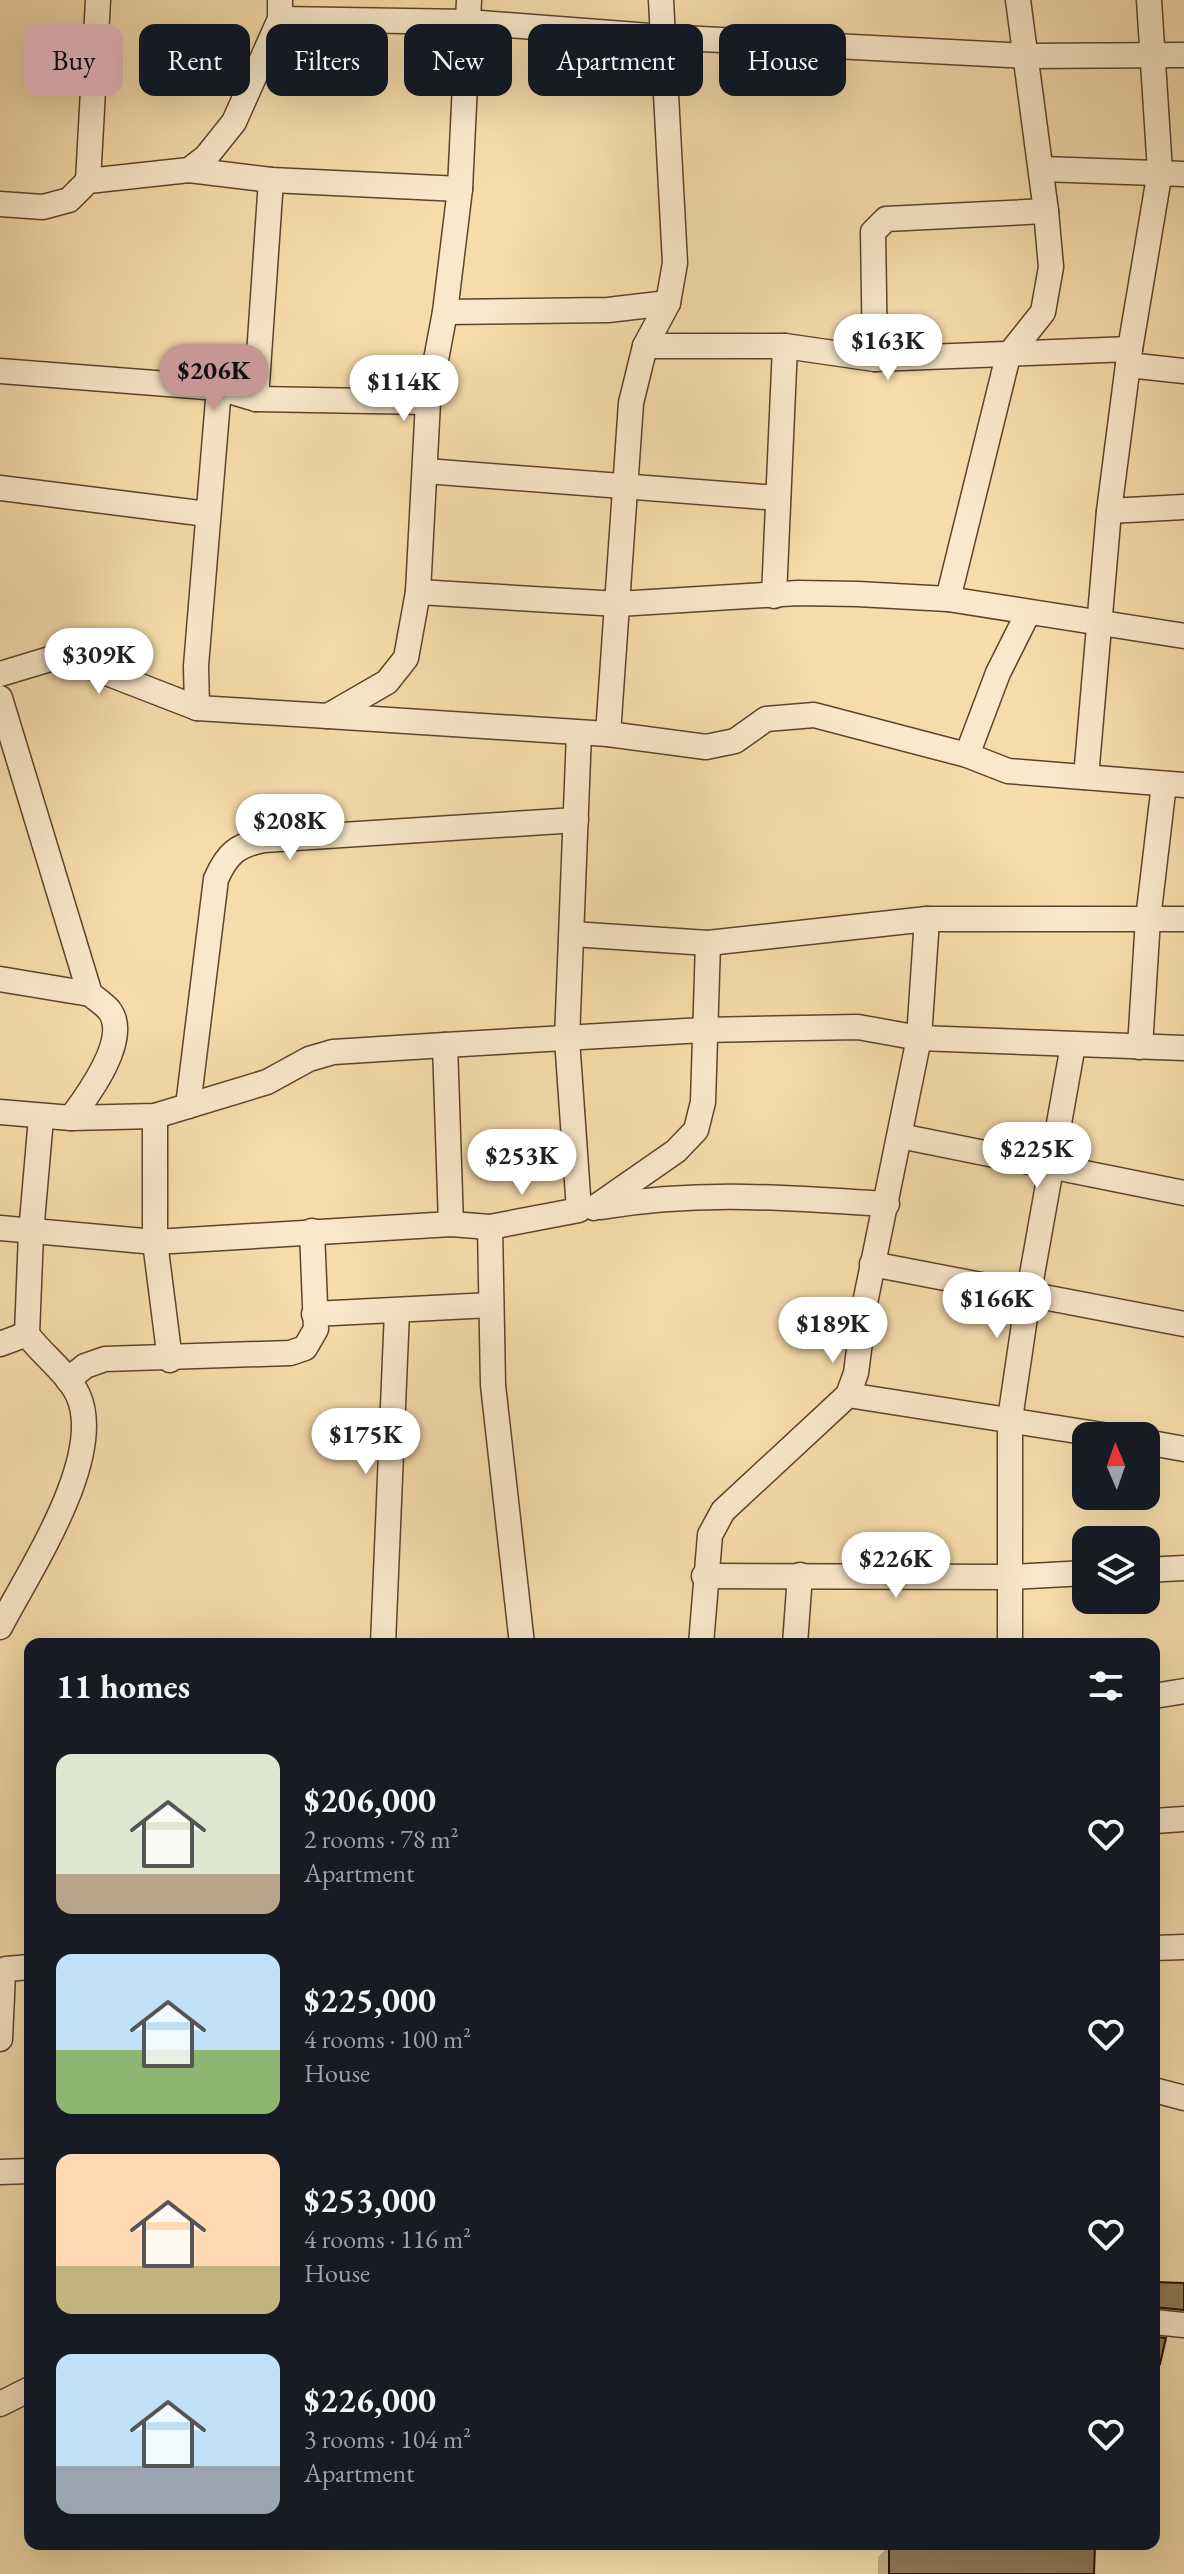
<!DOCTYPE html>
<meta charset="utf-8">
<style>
:root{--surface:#171b24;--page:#242831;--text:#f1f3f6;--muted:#9ea1a6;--accent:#c59692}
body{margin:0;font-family:"EB Garamond",serif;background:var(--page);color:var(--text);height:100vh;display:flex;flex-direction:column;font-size:30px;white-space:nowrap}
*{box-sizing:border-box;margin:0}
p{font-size:26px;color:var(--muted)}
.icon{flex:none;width:44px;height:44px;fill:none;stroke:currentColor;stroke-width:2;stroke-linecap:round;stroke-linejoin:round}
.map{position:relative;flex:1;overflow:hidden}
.drawer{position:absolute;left:24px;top:1638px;width:1136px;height:912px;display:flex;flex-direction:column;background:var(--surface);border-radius:16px;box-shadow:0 8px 32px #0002}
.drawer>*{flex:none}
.top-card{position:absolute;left:24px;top:24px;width:1136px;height:72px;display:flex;gap:16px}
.needle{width:52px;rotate:358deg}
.fabs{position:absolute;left:1072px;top:1422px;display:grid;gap:16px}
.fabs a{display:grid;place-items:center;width:88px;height:88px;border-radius:16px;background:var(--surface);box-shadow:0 8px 32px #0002;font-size:40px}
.price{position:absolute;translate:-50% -68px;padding:0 18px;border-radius:28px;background:#fff;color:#222;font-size:26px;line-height:52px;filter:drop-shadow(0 2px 4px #0008)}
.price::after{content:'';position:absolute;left:50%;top:48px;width:24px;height:18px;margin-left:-12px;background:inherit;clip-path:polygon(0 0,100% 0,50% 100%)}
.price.active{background:var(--accent);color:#111}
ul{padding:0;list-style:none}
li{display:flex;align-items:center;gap:24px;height:200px;padding:0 32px}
li span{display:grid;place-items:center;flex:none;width:224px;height:160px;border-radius:16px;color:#555}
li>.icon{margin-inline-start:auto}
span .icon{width:96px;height:96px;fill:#fffc;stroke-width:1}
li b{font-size:34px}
h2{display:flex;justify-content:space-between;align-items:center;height:96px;padding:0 32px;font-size:34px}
.tag{padding:0 28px;border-radius:16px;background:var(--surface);box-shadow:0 8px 32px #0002;font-size:28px;line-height:72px}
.tag.active{background:var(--accent);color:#111}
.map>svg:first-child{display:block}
</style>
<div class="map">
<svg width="1184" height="2574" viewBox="0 0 1184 2574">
<rect width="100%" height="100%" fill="#f6dcac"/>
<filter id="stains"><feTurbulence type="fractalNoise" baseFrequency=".0025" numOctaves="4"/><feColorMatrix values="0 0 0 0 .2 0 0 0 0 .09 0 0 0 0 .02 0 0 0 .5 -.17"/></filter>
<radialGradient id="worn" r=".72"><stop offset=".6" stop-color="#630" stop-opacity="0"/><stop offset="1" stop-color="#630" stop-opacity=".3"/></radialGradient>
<g fill="#0003">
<polygon points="1154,2284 1184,2285 1184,2322 1154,2315"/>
<polygon points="1154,2338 1164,2340 1154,2383"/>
<polygon points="1093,2544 1092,2574 878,2574 878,2557 890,2545"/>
</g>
<g fill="#947c5a" stroke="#291301" stroke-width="2">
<polygon points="1154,2282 1184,2283 1184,2310 1154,2307"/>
<polygon points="1154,2337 1166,2338 1160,2364 1154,2363"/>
<polygon points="889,2544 1095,2544 1094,2574 889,2574"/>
</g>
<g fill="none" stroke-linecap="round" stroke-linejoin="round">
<g stroke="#5c452c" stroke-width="27">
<g id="minor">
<polyline points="280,19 468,22 663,37 1026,56 1184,55"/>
<polyline points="1042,169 1184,174"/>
<polyline points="189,170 271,180 460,189"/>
<polyline points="88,181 98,0"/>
<polyline points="0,204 43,207 69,200 88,181 189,170 206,157 234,122 280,19 280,0"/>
<polyline points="445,312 608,310 668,303"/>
<polyline points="645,346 785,346 875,359 1130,349"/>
<polyline points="875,359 873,232 886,219 1046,211 1018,0"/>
<polyline points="1128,365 1184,371"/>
<polyline points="0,371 219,388 256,399 428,402"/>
<polyline points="256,399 271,180"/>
<polyline points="426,471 778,498"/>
<polyline points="0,488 207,514"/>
<polyline points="1109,511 1184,507"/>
<polyline points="418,592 618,604 798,593 858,594 948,599 1184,636"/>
<polyline points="774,596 785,346"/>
<polyline points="948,599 1008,356 1043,312 1051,267 1046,211"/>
<polyline points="0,674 50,659 68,658 197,708 328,716 387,682 406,658 418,592 428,402 445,312 460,189 469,0"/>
<path d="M0,698L90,994C96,999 104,1004 109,1010C131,1038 88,1095 71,1118L0,1112"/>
<polyline points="197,708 196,666 219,388"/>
<polyline points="328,716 608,734 706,747 735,741 766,719 814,715 967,755 998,673 1028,613"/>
<polyline points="608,734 631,403 645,346 668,303 675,263 661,0"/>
<polyline points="967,755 1008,771 1184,785"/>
<polyline points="1086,777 1109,511 1130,349 1160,171 1149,0"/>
<polyline points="572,934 708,943 927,919 1184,919"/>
<polyline points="0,979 90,994"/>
<polyline points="445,1045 451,1224"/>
<polyline points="1140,1047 1148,919 1164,784"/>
<path d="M188,1106L216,879C227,854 237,845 264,840L576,820"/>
<polyline points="155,1116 155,1242 170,1360"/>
<polyline points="71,1118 155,1116 267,1082 309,1059 333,1052 445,1045 703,1030 858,1027 919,1038 1184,1048"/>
<polyline points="900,1136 1184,1193"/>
<path d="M601,1207C701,1190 787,1198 887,1204"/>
<polyline points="594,1208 676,1151 696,1130 703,1102 708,943"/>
<polyline points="490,1227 493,1385 522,1644"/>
<polyline points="0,1228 155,1242 451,1224 490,1227 579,1210 567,1039 579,733"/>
<polyline points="872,1264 1184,1324"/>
<polyline points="314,1314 491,1305"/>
<polyline points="0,1344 27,1334"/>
<polyline points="68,1380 85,1366 105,1359 290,1353 305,1348 316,1329 312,1231"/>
<polyline points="848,1395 1109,1436"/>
<polyline points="1146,1442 1184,1449"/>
<polyline points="1146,1570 1184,1568"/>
<polyline points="704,1576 1011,1577 1086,1573"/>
<path d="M0,1627C29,1571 106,1457 78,1395C67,1372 42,1355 27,1334L31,1233L41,1118"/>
<polyline points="383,1644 397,1311"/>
<polyline points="701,1644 710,1535 723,1511 848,1395 856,1373 865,1303 919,1038 927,919"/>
<polyline points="795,1644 800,1575"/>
<polyline points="1010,1644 1010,1419 1028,1297 1073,1045"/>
<polyline points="1154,1696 1184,1691"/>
<polyline points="1154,1821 1184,1819"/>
<polyline points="1154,1948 1184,1947"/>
<polyline points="0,2039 3,1974 6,1969 30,1967"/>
<polyline points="1154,2090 1184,2098"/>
<polyline points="0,2172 30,2171"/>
<polyline points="1154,2322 1184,2325"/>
<polyline points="0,2404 30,2389"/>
</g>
</g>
<use href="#minor" stroke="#f9e8c9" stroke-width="24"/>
</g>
<rect width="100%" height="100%" filter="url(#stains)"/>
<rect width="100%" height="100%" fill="url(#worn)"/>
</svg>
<div class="fabs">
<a><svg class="needle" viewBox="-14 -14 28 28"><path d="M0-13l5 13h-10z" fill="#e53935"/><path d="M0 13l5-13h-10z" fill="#9ea1a6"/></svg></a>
<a><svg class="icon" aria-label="layers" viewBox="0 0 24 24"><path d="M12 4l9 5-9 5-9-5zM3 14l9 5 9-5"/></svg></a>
</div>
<b class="price" style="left:888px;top:382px">$163K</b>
<b class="price active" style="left:214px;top:412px">$206K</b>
<b class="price" style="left:404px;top:423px">$114K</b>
<b class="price" style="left:99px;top:696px">$309K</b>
<b class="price" style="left:290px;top:862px">$208K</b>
<b class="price" style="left:1037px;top:1190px">$225K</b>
<b class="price" style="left:522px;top:1197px">$253K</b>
<b class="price" style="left:997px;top:1340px">$166K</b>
<b class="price" style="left:833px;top:1365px">$189K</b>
<b class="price" style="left:366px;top:1476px">$175K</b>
<b class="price" style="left:896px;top:1600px">$226K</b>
<div class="top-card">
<a class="tag active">Buy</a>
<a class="tag">Rent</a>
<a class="tag">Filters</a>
<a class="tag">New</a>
<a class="tag">Apartment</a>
<a class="tag">House</a>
</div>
<section class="drawer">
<h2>11 homes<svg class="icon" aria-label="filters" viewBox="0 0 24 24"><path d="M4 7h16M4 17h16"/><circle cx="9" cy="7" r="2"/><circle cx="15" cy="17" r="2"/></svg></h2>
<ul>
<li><span style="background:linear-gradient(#dfe7d0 75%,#b9a48a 0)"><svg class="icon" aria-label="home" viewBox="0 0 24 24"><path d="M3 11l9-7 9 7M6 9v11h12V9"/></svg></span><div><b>$206,000</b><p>2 rooms · 78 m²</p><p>Apartment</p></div><svg class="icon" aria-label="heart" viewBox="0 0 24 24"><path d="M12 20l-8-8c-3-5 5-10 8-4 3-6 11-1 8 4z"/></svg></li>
<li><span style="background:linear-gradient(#bfe0f5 60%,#8fb573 0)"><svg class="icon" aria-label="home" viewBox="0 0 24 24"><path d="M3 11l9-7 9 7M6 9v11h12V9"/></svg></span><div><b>$225,000</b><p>4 rooms · 100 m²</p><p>House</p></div><svg class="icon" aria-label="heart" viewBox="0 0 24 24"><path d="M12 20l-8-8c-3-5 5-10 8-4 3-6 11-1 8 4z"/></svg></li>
<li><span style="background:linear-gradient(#ffd9b3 70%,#c2b280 0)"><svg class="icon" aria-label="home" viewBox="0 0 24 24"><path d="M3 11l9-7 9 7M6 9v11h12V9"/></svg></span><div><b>$253,000</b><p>4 rooms · 116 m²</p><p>House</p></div><svg class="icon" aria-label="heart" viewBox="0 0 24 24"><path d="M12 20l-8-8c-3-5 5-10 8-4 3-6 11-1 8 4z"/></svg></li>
<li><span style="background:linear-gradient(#bfe0f5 70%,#9aa5b1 0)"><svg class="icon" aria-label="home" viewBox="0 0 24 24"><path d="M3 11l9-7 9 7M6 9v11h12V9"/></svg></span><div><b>$226,000</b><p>3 rooms · 104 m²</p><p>Apartment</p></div><svg class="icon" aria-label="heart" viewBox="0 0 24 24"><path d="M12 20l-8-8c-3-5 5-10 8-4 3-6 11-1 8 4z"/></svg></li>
</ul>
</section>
</div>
